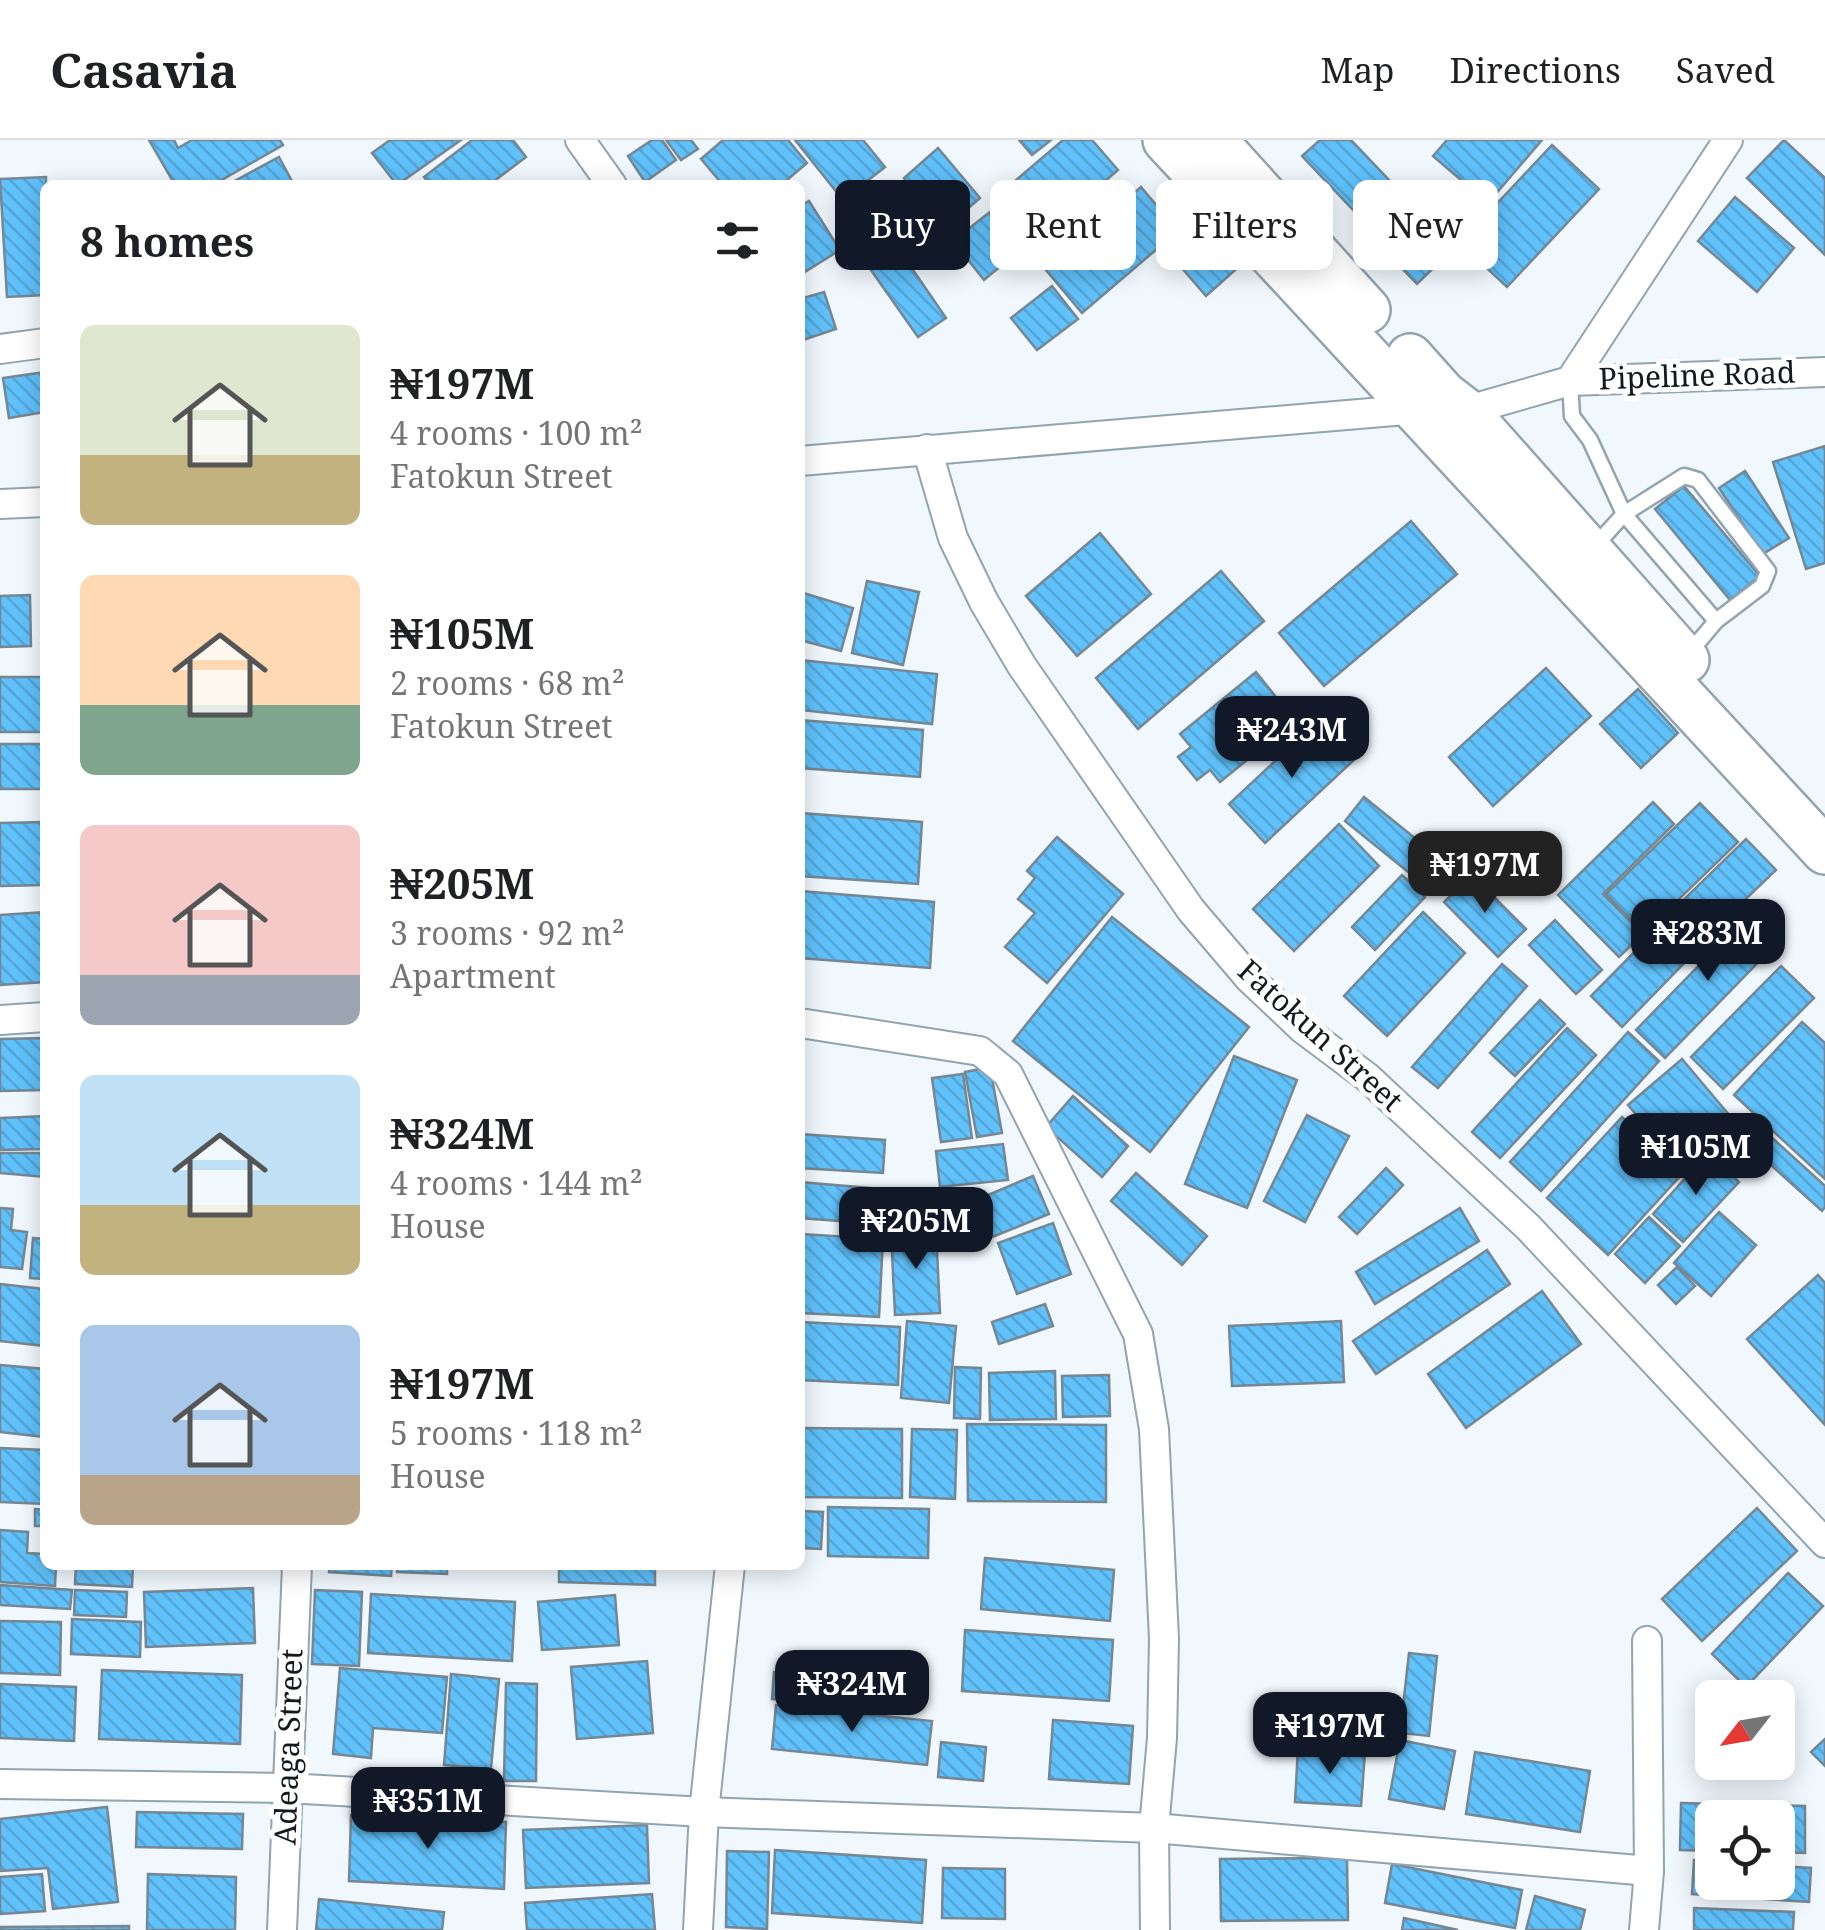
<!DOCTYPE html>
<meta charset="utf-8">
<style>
:root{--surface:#fff;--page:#f2f2f2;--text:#202124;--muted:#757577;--line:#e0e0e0;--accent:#111827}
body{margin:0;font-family:"Noto Serif",serif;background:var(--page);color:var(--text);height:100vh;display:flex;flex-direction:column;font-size:38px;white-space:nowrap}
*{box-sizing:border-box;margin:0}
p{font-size:32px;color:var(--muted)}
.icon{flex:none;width:55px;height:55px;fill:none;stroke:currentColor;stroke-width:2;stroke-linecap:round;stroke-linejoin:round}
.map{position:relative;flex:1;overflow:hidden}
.side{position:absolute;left:40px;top:40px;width:765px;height:1390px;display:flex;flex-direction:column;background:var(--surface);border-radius:15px;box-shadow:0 5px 25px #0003}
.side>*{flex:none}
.hud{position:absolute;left:835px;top:40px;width:840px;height:90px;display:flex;gap:20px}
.needle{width:65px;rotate:239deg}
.tools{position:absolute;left:1695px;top:1540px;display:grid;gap:20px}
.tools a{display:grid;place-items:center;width:100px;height:100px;border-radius:15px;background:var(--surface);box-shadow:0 5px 25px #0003;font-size:50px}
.price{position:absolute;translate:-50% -85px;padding:0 22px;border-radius:20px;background:var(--accent);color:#fff;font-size:32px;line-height:65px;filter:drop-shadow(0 2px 5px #0008)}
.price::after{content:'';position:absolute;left:50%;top:60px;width:30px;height:22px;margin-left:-15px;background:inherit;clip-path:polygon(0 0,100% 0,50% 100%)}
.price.current{background:#222;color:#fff}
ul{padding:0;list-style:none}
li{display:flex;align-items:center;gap:30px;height:250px;padding:0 40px}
li span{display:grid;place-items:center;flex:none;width:280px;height:200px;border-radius:15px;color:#555}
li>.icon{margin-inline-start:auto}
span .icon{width:120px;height:120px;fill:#fffc;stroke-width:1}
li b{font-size:42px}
h2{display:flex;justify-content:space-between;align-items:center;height:120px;padding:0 40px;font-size:42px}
.chip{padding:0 35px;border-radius:15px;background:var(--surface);box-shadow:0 5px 25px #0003;font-size:35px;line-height:90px}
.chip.current{background:var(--accent);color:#fff}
header{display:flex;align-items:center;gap:60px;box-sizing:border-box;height:140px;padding:0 50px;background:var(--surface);border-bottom:2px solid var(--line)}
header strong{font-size:48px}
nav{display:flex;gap:55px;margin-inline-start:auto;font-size:35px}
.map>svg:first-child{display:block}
</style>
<header>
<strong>Casavia</strong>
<nav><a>Map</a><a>Directions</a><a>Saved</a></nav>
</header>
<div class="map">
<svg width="1825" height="1790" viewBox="0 0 1825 1790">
<defs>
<pattern id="building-back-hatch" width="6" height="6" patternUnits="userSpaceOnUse" patternTransform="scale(2.5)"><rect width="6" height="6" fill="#60c1fb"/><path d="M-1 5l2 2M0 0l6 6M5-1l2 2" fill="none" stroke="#52a5d7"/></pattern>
</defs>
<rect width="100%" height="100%" fill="#f0f8fd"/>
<g fill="url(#building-back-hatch)" stroke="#758793" stroke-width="2.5">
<polygon points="149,0 174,0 178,8 192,0 280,0 283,5 213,45 175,45"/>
<polygon points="390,0 461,0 397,45 372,13"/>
<polygon points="472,0 513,0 526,17 489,45 430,45 424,37"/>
<polygon points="652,0 662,0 676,20 645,42 628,16"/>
<polygon points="666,0 691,0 698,9 681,20"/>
<polygon points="723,0 788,0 807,23 781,45 723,45 701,19"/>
<polygon points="795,0 863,0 885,27 843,60"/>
<polygon points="1019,0 1051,0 1032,15"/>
<polygon points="1063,0 1092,0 1118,30 1039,97 1001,53"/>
<polygon points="1320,0 1351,0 1389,40 1355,72 1302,16"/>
<polygon points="1447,0 1542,0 1488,63 1433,16"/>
<polygon points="1784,0 1825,38 1825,115 1747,38"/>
<polygon points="1552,5 1599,49 1507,147 1460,103"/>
<polygon points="938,8 980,58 946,87 904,38"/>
<polygon points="279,17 294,45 227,45"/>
<polygon points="46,37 45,155 7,157 0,39"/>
<polygon points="1141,47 1178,91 1082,173 1045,129"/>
<polygon points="1411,49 1462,100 1417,144 1367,92"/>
<polygon points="1735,57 1794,108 1757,152 1698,101"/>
<polygon points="809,61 840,110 800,135 800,66"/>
<polygon points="995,68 1025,106 984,140 953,101"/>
<polygon points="1219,80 1251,116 1206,156 1174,119"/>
<polygon points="900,111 946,178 918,197 871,130"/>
<polygon points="1052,146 1078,179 1037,210 1011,178"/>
<polygon points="824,152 836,189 800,201 800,159"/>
<polygon points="45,232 45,272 9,278 3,238"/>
<polygon points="1825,306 1825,423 1806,429 1773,322"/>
<polygon points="1745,331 1789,398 1763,414 1719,348"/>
<polygon points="1684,346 1760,436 1730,460 1655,369"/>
<polygon points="1411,381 1457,434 1324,546 1279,493"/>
<polygon points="1100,393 1151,454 1077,516 1026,456"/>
<polygon points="1221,431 1264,481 1138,589 1096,538"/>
<polygon points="867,441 919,452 903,525 852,513"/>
<polygon points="800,452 853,468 841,511 800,500"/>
<polygon points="30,455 31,506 0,507 0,456"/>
<polygon points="800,520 937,534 932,584 800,570"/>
<polygon points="1546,528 1591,576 1493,666 1449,617"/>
<polygon points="1256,532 1295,581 1220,642 1210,630 1197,640 1178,617 1191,607 1180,594"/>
<rect x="0" y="537" width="45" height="55"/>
<polygon points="1638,549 1678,593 1641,628 1600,584"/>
<polygon points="800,580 923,590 920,637 800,628"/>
<polygon points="1319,580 1355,619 1265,703 1229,664"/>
<rect x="0" y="604" width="45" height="45"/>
<polygon points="1364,657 1442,720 1423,744 1345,681"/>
<polygon points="1653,662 1674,684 1603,754 1643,794 1619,817 1558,755"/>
<polygon points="1700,663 1738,702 1644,793 1606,754"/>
<polygon points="800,673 922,682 918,744 800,736"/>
<polygon points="45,682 45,745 0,746 0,683"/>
<polygon points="1339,684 1379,726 1294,811 1253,769"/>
<polygon points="1057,697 1123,754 1047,843 1005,807 1035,773 1018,759 1035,738 1027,731"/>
<polygon points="1746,699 1776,730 1700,803 1671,772"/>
<polygon points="1402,735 1425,757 1375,810 1352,787"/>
<polygon points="1472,735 1526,789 1498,817 1444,762"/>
<polygon points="800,751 934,762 930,828 800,818"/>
<polygon points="1752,771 1781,799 1665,918 1636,890"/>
<polygon points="45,772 45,842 0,845 0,775"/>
<polygon points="1423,772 1465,813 1387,896 1344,856"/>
<polygon points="1112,777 1249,887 1150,1012 1013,901"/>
<polygon points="1555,780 1602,830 1576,854 1529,805"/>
<polygon points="1660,786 1691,816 1622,887 1591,856"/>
<polygon points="1502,824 1527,846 1438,948 1412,927"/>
<polygon points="1781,826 1814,858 1723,949 1691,917"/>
<polygon points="1540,860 1565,884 1515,936 1490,913"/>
<polygon points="1802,882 1825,903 1825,1039 1734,955"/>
<polygon points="1567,888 1596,915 1500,1018 1472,992"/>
<polygon points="1628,892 1659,921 1541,1051 1510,1022"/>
<polygon points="45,898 45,950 0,951 0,899"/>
<polygon points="1234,916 1297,940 1247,1068 1185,1044"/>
<polygon points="1682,919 1736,983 1681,1028 1628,965"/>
<polygon points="990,927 1002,993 977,997 965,932"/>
<polygon points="963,934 972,998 941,1002 932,938"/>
<polygon points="1073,956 1128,1006 1102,1037 1046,987"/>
<polygon points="1307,975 1349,996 1305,1082 1264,1061"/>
<polygon points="45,976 45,1009 0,1010 0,978"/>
<polygon points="1622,977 1682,1034 1608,1115 1547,1058"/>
<polygon points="1757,984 1825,1046 1825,1067 1822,1071 1743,1000"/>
<polygon points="800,994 885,1000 883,1033 800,1028"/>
<polygon points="1003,1004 1008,1040 940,1047 936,1011"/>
<polygon points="0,1013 45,1013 45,1037 0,1033"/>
<polygon points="1708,1013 1739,1042 1683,1102 1653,1074"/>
<polygon points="1386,1028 1403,1045 1357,1094 1339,1077"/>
<polygon points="1136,1033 1207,1096 1182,1125 1111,1061"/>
<polygon points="1033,1036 1049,1074 985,1100 969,1063"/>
<polygon points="800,1042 893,1050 891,1085 800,1078"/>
<polygon points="0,1068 13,1069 11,1090 27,1092 22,1129 0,1127"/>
<polygon points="1460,1068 1479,1101 1375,1164 1356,1132"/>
<polygon points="1719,1072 1756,1105 1711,1156 1674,1123"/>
<polygon points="1649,1077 1680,1106 1645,1143 1615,1114"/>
<polygon points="1053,1083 1071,1134 1017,1154 998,1103"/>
<polygon points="936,1090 940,1173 895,1175 891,1092"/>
<polygon points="800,1094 883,1099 879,1177 800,1173"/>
<polygon points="33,1098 45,1099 45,1139 30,1138"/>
<polygon points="1487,1110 1510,1144 1376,1234 1353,1201"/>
<polygon points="1677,1127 1695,1146 1676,1164 1658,1145"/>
<polygon points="1818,1135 1825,1143 1825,1285 1747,1199"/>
<polygon points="0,1144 45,1149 45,1206 0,1201"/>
<polygon points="1542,1151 1581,1204 1466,1288 1428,1234"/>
<polygon points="1045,1164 1053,1186 999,1204 992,1182"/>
<polygon points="907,1181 956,1186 949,1263 901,1258"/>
<polygon points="1341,1181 1344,1242 1232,1246 1229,1186"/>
<polygon points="800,1182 900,1187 898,1245 800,1240"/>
<polygon points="0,1225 45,1229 45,1297 0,1292"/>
<polygon points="955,1227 981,1228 980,1279 954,1278"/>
<polygon points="1055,1231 1056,1279 990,1280 989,1233"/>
<polygon points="1109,1235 1110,1276 1063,1277 1062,1236"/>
<polygon points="967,1284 1106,1285 1106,1362 968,1361"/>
<polygon points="800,1288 902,1289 902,1358 800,1357"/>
<polygon points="912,1289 957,1290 955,1359 910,1357"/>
<polygon points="0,1308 45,1310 45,1364 0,1362"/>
<polygon points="828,1367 929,1369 928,1418 828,1416"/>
<polygon points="1757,1368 1797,1411 1702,1501 1662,1459"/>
<polygon points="35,1369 45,1370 45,1386 35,1386"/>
<polygon points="800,1371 823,1372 821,1409 800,1408"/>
<polygon points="0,1390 28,1392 27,1413 45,1414 45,1425 56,1425 55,1446 0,1442"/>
<polygon points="985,1418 1114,1430 1110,1481 981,1469"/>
<polygon points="76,1425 133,1425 132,1447 75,1444"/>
<polygon points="330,1425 392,1425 391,1436 329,1432"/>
<polygon points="397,1425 447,1425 447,1434 397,1432"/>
<polygon points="559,1425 655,1425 655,1445 559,1442"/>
<polygon points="1788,1433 1823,1466 1746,1547 1712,1514"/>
<polygon points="0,1445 72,1450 70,1469 0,1465"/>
<polygon points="253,1448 255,1503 146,1507 144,1452"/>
<polygon points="75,1450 127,1452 126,1477 74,1475"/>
<polygon points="315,1450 362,1452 359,1526 312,1524"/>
<polygon points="371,1454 515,1462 512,1521 368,1513"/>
<polygon points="615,1455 619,1505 542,1510 538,1462"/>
<polygon points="72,1479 141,1482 140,1517 71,1514"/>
<polygon points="0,1481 61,1482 60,1535 0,1533"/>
<polygon points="965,1490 1113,1500 1109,1561 962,1551"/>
<polygon points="1409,1513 1437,1516 1429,1596 1400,1593"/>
<polygon points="647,1521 653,1593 577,1599 571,1527"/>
<polygon points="340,1528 447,1537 442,1593 373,1588 371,1618 333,1614"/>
<polygon points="102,1530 242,1535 240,1604 99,1599"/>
<polygon points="774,1532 827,1536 825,1563 772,1559"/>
<polygon points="451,1534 499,1539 491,1629 444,1625"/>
<polygon points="506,1543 537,1544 536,1641 504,1641"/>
<polygon points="0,1544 76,1547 74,1601 0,1598"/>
<polygon points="776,1565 932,1581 927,1625 772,1609"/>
<polygon points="1053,1580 1133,1586 1129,1644 1049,1639"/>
<polygon points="1825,1599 1825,1626 1811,1612"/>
<polygon points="1400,1600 1455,1611 1444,1669 1389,1659"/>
<polygon points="941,1602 986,1607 983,1641 938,1637"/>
<polygon points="1298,1608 1365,1612 1361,1666 1295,1662"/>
<polygon points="1475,1612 1590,1631 1580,1692 1466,1674"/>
<polygon points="1681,1663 1805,1666 1805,1713 1778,1712 1778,1678 1712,1678 1712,1711 1680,1710"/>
<polygon points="107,1667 118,1762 53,1769 48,1728 0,1731 0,1679"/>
<polygon points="137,1672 243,1674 242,1709 136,1707"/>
<polygon points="351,1675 506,1682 504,1749 349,1741"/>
<polygon points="647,1685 649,1743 526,1748 523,1690"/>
<polygon points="775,1710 926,1720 922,1783 772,1773"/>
<polygon points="727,1711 769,1712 767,1789 726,1787"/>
<polygon points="1347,1718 1348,1780 1221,1781 1220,1719"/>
<polygon points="1694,1720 1712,1722 1712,1742 1778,1742 1778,1726 1811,1728 1809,1762 1692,1754"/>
<polygon points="1392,1724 1522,1750 1515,1788 1385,1763"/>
<polygon points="943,1728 1005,1729 1005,1779 942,1778"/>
<polygon points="42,1734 45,1771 0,1774 0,1737"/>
<polygon points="148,1734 236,1737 235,1790 147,1790"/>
<polygon points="652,1754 655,1790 527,1790 525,1763"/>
<polygon points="1535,1756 1585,1770 1580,1790 1526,1790"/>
<polygon points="319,1759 444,1772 442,1790 316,1790"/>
<polygon points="1694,1768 1794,1772 1793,1790 1694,1790"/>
<polygon points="1404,1778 1458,1790 1402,1790"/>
<polygon points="129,1786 129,1790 0,1790 0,1787"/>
</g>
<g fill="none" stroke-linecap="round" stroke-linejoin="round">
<g stroke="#91a4b0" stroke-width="19">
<g id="service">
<polyline points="1570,241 1572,276 1590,300 1624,374 1716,481"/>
<polyline points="1595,406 1624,374 1684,336 1698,340 1768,431 1762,446 1716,481 1690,512"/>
</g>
</g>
<g stroke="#91a4b0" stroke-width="32">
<g id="minor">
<polyline points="580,0 612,45"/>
<polyline points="0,209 45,203"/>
<polyline points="1570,241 1825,232"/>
<polyline points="927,309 953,398 984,462 1022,526 1191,770 1249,838 1303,889 1367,937 1528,1087 1825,1403"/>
<polyline points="800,321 1418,269 1465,271 1570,241 1728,0"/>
<polyline points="0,364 45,362"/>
<polyline points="0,880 45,877"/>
<polyline points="800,883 980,911 1008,934 1138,1194 1154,1289 1164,1499 1162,1598 1154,1688 1155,1790"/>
<polyline points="0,1644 287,1648 704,1672 1154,1688 1649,1731"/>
<polyline points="282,1790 297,1425"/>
<polyline points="698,1790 704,1672 730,1425"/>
<polyline points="1644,1790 1649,1731 1647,1501"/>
</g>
</g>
<g stroke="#91a4b0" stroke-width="50">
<g id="primary">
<polyline points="1166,0 1825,711"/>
<polyline points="1213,0 1367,170"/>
<polyline points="1410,217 1443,254 1465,271 1686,520"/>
</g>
</g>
<use href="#service" stroke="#fff" stroke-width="14"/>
<use href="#minor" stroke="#fff" stroke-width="28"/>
<use href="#primary" stroke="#fff" stroke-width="45"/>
</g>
<g text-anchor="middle" stroke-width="10" stroke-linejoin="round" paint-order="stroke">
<g font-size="30" fill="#131a1f" stroke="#fff">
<text transform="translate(1697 236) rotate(-2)" y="10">Pipeline Road</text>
<text transform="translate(1320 896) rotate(42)" y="10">Fatokun Street</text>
<text transform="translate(289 1607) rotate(-88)" y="10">Adeaga Street</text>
</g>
</g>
</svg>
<div class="tools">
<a><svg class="needle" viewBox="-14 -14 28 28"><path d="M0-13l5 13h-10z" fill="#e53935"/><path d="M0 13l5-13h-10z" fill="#757577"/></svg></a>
<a><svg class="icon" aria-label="locate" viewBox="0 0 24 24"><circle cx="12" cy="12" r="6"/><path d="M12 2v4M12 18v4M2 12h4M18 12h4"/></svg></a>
</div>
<b class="price" style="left:1292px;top:641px">₦243M</b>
<b class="price current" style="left:1485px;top:776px">₦197M</b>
<b class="price" style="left:1708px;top:844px">₦283M</b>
<b class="price" style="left:1696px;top:1058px">₦105M</b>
<b class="price" style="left:916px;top:1132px">₦205M</b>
<b class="price" style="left:852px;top:1595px">₦324M</b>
<b class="price" style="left:1330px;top:1637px">₦197M</b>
<b class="price" style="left:428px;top:1712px">₦351M</b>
<div class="hud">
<a class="chip current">Buy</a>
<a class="chip">Rent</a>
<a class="chip">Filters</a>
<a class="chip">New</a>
</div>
<section class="side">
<h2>8 homes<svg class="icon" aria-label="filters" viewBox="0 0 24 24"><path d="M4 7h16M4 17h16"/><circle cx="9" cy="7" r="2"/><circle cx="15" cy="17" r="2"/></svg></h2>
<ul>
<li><span style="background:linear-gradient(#dfe7d0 65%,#c2b280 0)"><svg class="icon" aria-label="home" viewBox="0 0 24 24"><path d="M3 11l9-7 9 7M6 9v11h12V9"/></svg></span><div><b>₦197M</b><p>4 rooms · 100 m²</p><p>Fatokun Street</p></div></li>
<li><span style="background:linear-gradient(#ffd9b3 65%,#7fa58c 0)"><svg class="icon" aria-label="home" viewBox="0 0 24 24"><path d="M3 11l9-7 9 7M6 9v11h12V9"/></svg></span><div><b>₦105M</b><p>2 rooms · 68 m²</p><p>Fatokun Street</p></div></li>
<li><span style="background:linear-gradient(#f6c9c9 75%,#9aa5b1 0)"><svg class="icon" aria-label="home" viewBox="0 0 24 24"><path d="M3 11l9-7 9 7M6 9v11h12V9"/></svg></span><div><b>₦205M</b><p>3 rooms · 92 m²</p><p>Apartment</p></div></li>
<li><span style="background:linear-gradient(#bfe0f5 65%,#c2b280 0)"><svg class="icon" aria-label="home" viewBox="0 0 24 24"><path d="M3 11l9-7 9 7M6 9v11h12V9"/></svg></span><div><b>₦324M</b><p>4 rooms · 144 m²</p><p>House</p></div></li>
<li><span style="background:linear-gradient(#a9c7e8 75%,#b9a48a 0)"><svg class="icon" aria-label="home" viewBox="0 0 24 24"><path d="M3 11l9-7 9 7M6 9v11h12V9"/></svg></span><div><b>₦197M</b><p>5 rooms · 118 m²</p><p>House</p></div></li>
</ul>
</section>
</div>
